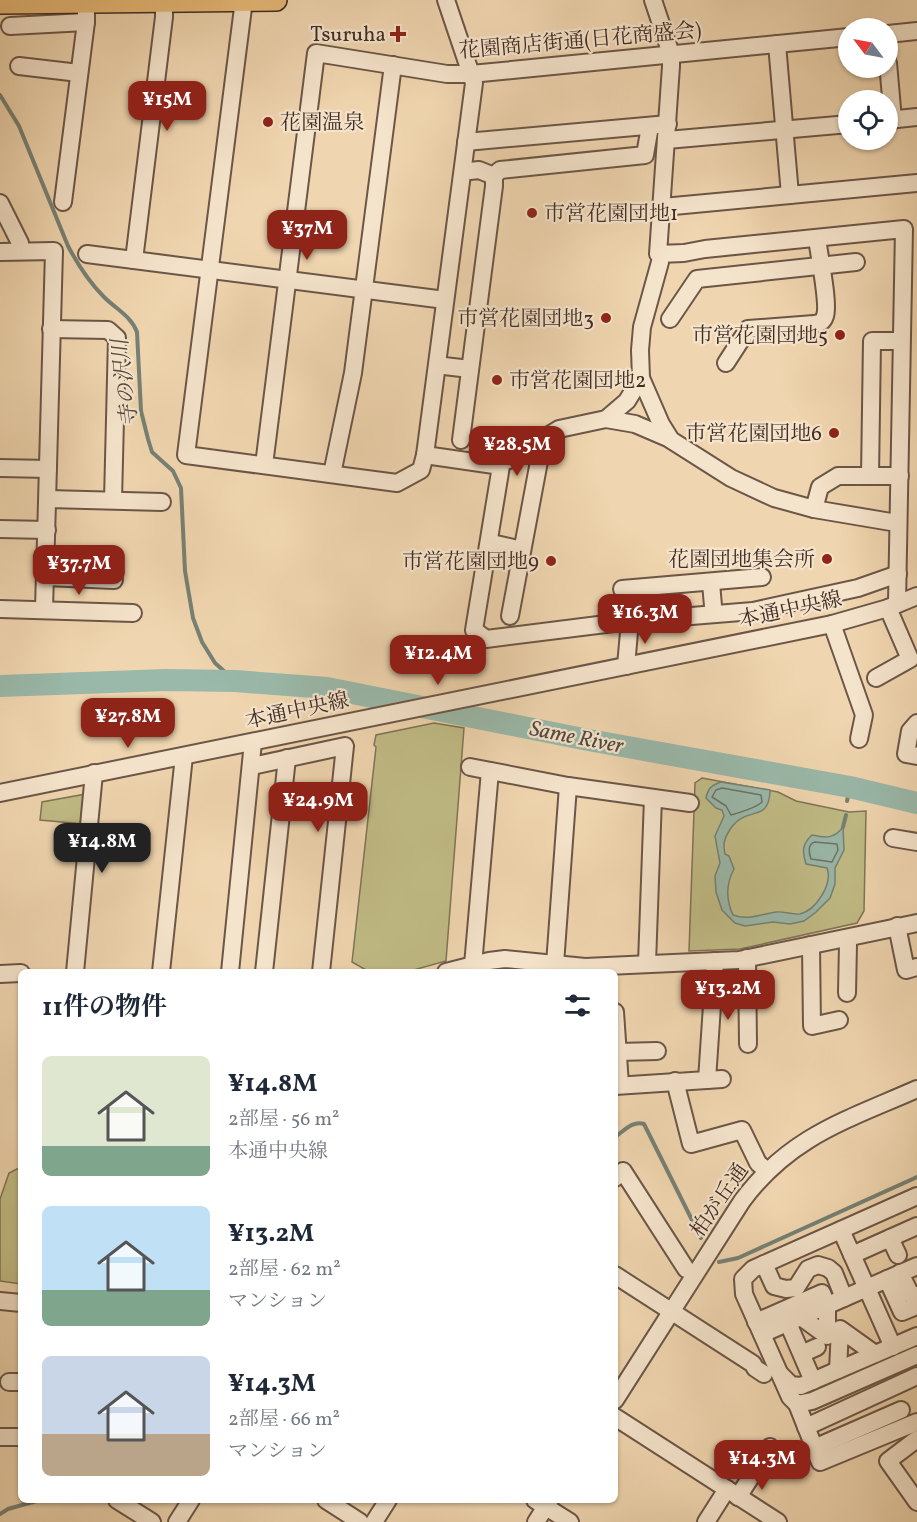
<!DOCTYPE html>
<html lang="ja">
<meta charset="utf-8">
<style>
:root{--surface:#fff;--page:#f6f6f7;--text:#1f2937;--muted:#747a83;--accent:#8f2418}
body{margin:0;font-family:Vollkorn,"Noto Serif JP",serif;background:var(--page);color:var(--text);height:100vh;display:flex;flex-direction:column;font-size:22px;white-space:nowrap}
*{box-sizing:border-box;margin:0}
p{font-size:20px;color:var(--muted)}
.icon{flex:none;width:33px;height:33px;fill:none;stroke:currentColor;stroke-width:2;stroke-linecap:round;stroke-linejoin:round}
.map{position:relative;flex:1;overflow:hidden}
.drawer{position:absolute;left:18px;top:969px;width:600px;height:534px;display:flex;flex-direction:column;background:var(--surface);border-radius:9px;box-shadow:0 2px 4px #0004}
.drawer>*{flex:none}
.needle{width:39px;rotate:302deg}
.fabs{position:absolute;left:838px;top:18px;display:grid;gap:12px}
.fabs a{display:grid;place-items:center;width:60px;height:60px;border-radius:50%;background:var(--surface);box-shadow:0 2px 4px #0004;font-size:30px}
.price{position:absolute;translate:-50% -51px;padding:0 14px;border-radius:12px;background:var(--accent);color:#fff;font-size:20px;line-height:39px;filter:drop-shadow(0 2px 3px #0008)}
.price::after{content:'';position:absolute;left:50%;top:36px;width:18px;height:14px;margin-left:-9px;background:inherit;clip-path:polygon(0 0,100% 0,50% 100%)}
.price.current{background:#222;color:#fff}
ul{padding:0;list-style:none}
li{display:flex;align-items:center;gap:18px;height:150px;padding:0 24px}
li span{display:grid;place-items:center;flex:none;width:168px;height:120px;border-radius:9px;color:#555}
li>.icon{margin-inline-start:auto}
span .icon{width:72px;height:72px;fill:#fffc;stroke-width:1}
li b{font-size:26px}
h2{display:flex;justify-content:space-between;align-items:center;height:72px;padding:0 24px;font-size:26px}
.map>svg:first-child{display:block}
</style>
<div class="map">
<svg width="917" height="1522" viewBox="0 0 917 1522">
<rect width="100%" height="100%" fill="#f0d6b0"/>
<filter id="stains"><feTurbulence type="fractalNoise" baseFrequency=".00333" numOctaves="4"/><feColorMatrix values="0 0 0 0 .2 0 0 0 0 .09 0 0 0 0 .02 0 0 0 .5 -.17"/></filter>
<radialGradient id="worn" r=".72"><stop offset=".6" stop-color="#630" stop-opacity="0"/><stop offset="1" stop-color="#630" stop-opacity=".3"/></radialGradient>
<g fill="#c1bc86" stroke="#807456" stroke-width="1.5">
<polygon points="434,723 464,728 446,961 410,971 366,970 352,962 376,747 374,745 376,735"/>
<polygon points="702,778 778,792 796,801 849,812 866,811 864,911 857,923 740,949 689,951 695,783"/>
<polygon points="86,794 83,824 40,820 42,802"/>
<polygon points="21,1167 21,1284 0,1281 0,1199 9,1173"/>
</g>
<path fill="#9ab9aa" stroke="#768175" stroke-width="1.5" d="M721,782L770,790C770,794 769,801 767,805C761,818 742,809 729,831C724,839 723,844 725,854L729,856L734,869C726,884 726,900 733,915C748,921 761,914 776,912C783,911 793,915 800,914C816,910 833,884 827,868L806,864C802,852 802,844 812,835C826,838 834,839 843,827L844,850L835,868V884L830,898L816,912L804,921L790,924L773,922L745,926L735,923L722,910L716,892L715,876L720,863L715,836L724,816L722,810L716,808L706,798C708,788 712,785 721,782Z"/>
<g fill="none" stroke-linecap="round" stroke-linejoin="round">
<g stroke="#6d7268" stroke-width="1.5">
<path d="M722,788L761,795L762,802C757,807 739,813 731,815L726,806L712,797L716,790Z"/>
<path d="M815,842L837,844L838,850L832,862L811,859C809,853 807,844 815,842Z"/>
</g>
<g stroke="#768175" stroke-width="4">
<path d="M0,95L19,126L68,246C78,265 89,282 104,297C116,309 131,316 137,332L141,411L148,439L152,452L173,471L181,488L185,571L193,618L202,642L215,663L235,681"/>
<polyline points="847,801 850,787"/>
<polyline points="843,827 846,815"/>
<path d="M615,1137C624,1131 633,1120 644,1124L701,1238"/>
<polyline points="719,1262 738,1258 917,1177"/>
<polyline points="0,1514 8,1509 40,1500"/>
</g>
<polyline stroke="#9ab9aa" stroke-width="22" points="0,686 166,680 235,681 327,688 583,739 850,787 917,803"/>
<g stroke="#6c5648" stroke-width="20">
<g id="minor">
<polyline points="244,0 186,455 397,483 421,470 425,455"/>
<polyline points="446,0 474,83 425,455 501,466 474,630 486,639 630,621 753,611 858,588 898,574"/>
<polyline points="653,0 671,54 671,66 658,254 684,253 705,249 904,229 897,603"/>
<polyline points="10,26 86,22"/>
<polyline points="888,34 917,31"/>
<polyline points="777,44 790,195"/>
<polyline points="888,63 893,120"/>
<polyline points="19,66 79,73"/>
<polyline points="888,120 917,117"/>
<polyline points="667,140 849,124"/>
<polyline points="466,142 668,124"/>
<polyline points="494,176 500,170 645,155 649,132"/>
<polyline points="63,202 86,22 86,2"/>
<polyline points="0,203 20,243 20,251"/>
<polyline points="663,207 917,183"/>
<polyline points="0,252 54,251 44,609"/>
<polyline points="87,254 445,300"/>
<polyline points="134,260 164,17 164,2"/>
<polyline points="660,262 642,327 640,350 641,378 661,424 671,440 731,478 774,498 814,509 891,522"/>
<polyline points="670,319 697,279 856,262"/>
<polyline points="51,329 108,330 117,338 113,500"/>
<path d="M726,363L748,329L814,324C820,323 823,322 825,316C829,305 820,259 818,245"/>
<polyline points="444,366 470,369"/>
<polyline points="606,419 635,424 670,439"/>
<polyline points="461,440 494,186 494,176 479,170 470,171"/>
<polyline points="509,460 559,429 606,419 627,401 641,378"/>
<polyline points="264,465 316,53 447,74 471,74 849,37"/>
<polyline points="0,468 48,469"/>
<polyline points="332,474 353,373 393,65"/>
<polyline points="870,476 872,341 896,341"/>
<polyline points="48,499 162,502"/>
<polyline points="814,509 820,487 838,476 900,476"/>
<polyline points="0,529 47,530"/>
<polyline points="496,544 522,550"/>
<polyline points="46,577 114,580"/>
<polyline points="711,583 713,606"/>
<polyline points="622,589 762,577"/>
<polyline points="0,609 133,613"/>
<polyline points="510,616 540,456 535,444"/>
<polyline points="832,624 864,715 859,739"/>
<polyline points="626,666 630,621"/>
<polyline points="876,678 910,659 888,608"/>
<polyline points="917,723 910,731 906,754 917,756"/>
<polyline points="252,766 345,746 321,972"/>
<polyline points="470,767 568,786 690,803"/>
<polyline points="0,793 832,624 888,608 917,596"/>
<polyline points="893,838 917,842"/>
<polyline points="897,926 906,970 917,967"/>
<polyline points="811,945 812,1026 839,1020"/>
<polyline points="747,958 748,1044"/>
<polyline points="647,963 653,798"/>
<polyline points="555,964 568,786"/>
<polyline points="473,965 490,771"/>
<polyline points="75,972 94,773"/>
<polyline points="161,972 184,756"/>
<polyline points="230,972 253,742"/>
<polyline points="264,972 287,758"/>
<polyline points="446,972 489,961 505,959 585,967 739,960 917,923"/>
<polyline points="0,974 21,973"/>
<polyline points="847,993 848,944"/>
<polyline points="615,1012 620,1085"/>
<polyline points="618,1052 657,1051"/>
<polyline points="707,1080 715,961"/>
<polyline points="675,1081 691,1144 742,1130 758,1163 767,1171"/>
<polyline points="615,1086 722,1079"/>
<polyline points="615,1178 623,1171 686,1269"/>
<polyline points="917,1196 753,1269 743,1279 744,1294 790,1397 797,1404 812,1401 917,1355"/>
<polyline points="841,1230 893,1347"/>
<polyline points="890,1238 898,1255"/>
<polyline points="852,1255 917,1226"/>
<polyline points="764,1264 774,1286 786,1289 796,1288 808,1269 818,1265 828,1268 834,1273 844,1298"/>
<polyline points="900,1273 911,1295 917,1295"/>
<polyline points="615,1275 753,1364 755,1368 764,1374"/>
<polyline points="887,1279 902,1312 917,1306"/>
<polyline points="0,1301 21,1303"/>
<polyline points="756,1322 822,1293 827,1305 827,1336 801,1317"/>
<polyline points="788,1323 813,1381"/>
<polyline points="762,1334 917,1266"/>
<polyline points="808,1351 817,1347"/>
<polyline points="838,1370 840,1329 875,1354"/>
<polyline points="781,1375 791,1385 801,1386 917,1336"/>
<polyline points="9,1382 21,1382"/>
<path d="M615,1400L742,1201C790,1136 847,1120 917,1089"/>
<polyline points="797,1404 820,1462 917,1422"/>
<polyline points="615,1417 778,1522"/>
<polyline points="806,1427 917,1376"/>
<polyline points="0,1437 21,1437"/>
<polyline points="917,1439 888,1461 917,1502"/>
<polyline points="814,1448 901,1410"/>
<polyline points="738,1497 770,1447"/>
<polyline points="117,1500 152,1522"/>
<polyline points="326,1500 360,1522"/>
<polyline points="535,1500 570,1522"/>
<polyline points="177,1522 191,1500"/>
<polyline points="374,1522 388,1500"/>
<polyline points="536,1522 550,1500"/>
<polyline points="706,1522 727,1489"/>
</g>
</g>
<g stroke="#402c25" stroke-width="24">
<polyline id="major" points="0,3 276,0"/>
</g>
<use href="#minor" stroke="#f5e4cc" stroke-width="16"/>
<use href="#major" stroke="#e8bb78" stroke-width="21"/>
</g>
<g fill="#8f2418" stroke="#f5e4cc" stroke-width="2">
<path d="M395 25h6v6h6v6h-6v6h-6v-6h-6v-6h6z"/>
<circle cx="268" cy="122" r="6"/>
<circle cx="532" cy="213" r="6"/>
<circle cx="606" cy="318" r="6"/>
<circle cx="840" cy="335" r="6"/>
<circle cx="497" cy="380" r="6"/>
<circle cx="834" cy="433" r="6"/>
<circle cx="827" cy="559" r="6"/>
<circle cx="551" cy="561" r="6"/>
</g>
<g text-anchor="middle" stroke-width="4.5" stroke-linejoin="round" paint-order="stroke">
<g font-size="21" fill="#402c25" stroke="#f5e4cc" text-anchor="end">
<text x="386" y="41">Tsuruha</text>
<text x="280" y="129" text-anchor="start">花園温泉</text>
<text x="544" y="220" text-anchor="start">市営花園団地1</text>
<text x="594" y="325">市営花園団地3</text>
<text x="828" y="342">市営花園団地5</text>
<text x="509" y="387" text-anchor="start">市営花園団地2</text>
<text x="822" y="440">市営花園団地6</text>
<text x="815" y="566">花園団地集会所</text>
<text x="539" y="568">市営花園団地9</text>
</g>
<g font-size="21" fill="#402c25" stroke="#f5e4cc">
<text transform="translate(580 40) rotate(-5)" y="7">花園商店街通(日花商盛会)</text>
<text transform="translate(790 609) rotate(-12)" y="7">本通中央線</text>
<text transform="translate(297 710) rotate(-12)" y="7">本通中央線</text>
<text transform="translate(719 1200) rotate(-55)" y="7">柏が丘通</text>
</g>
<g font-size="22" font-style="italic" fill="#524840" stroke="#f5e4cc">
<text transform="translate(124 383) rotate(-97)" y="8">寺の沢川</text>
<text transform="translate(577 736) rotate(11)" y="8">Same River</text>
</g>
</g>
<rect width="100%" height="100%" filter="url(#stains)"/>
<rect width="100%" height="100%" fill="url(#worn)"/>
</svg>
<div class="fabs">
<a><svg class="needle" viewBox="-14 -14 28 28"><path d="M0-13l5 13h-10z" fill="#e53935"/><path d="M0 13l5-13h-10z" fill="#747a83"/></svg></a>
<a><svg class="icon" aria-label="locate" viewBox="0 0 24 24"><circle cx="12" cy="12" r="6"/><path d="M12 2v4M12 18v4M2 12h4M18 12h4"/></svg></a>
</div>
<b class="price" style="left:167px;top:132px">¥15M</b>
<b class="price" style="left:307px;top:261px">¥37M</b>
<b class="price" style="left:517px;top:477px">¥28.5M</b>
<b class="price" style="left:79px;top:596px">¥37.7M</b>
<b class="price" style="left:645px;top:645px">¥16.3M</b>
<b class="price" style="left:438px;top:686px">¥12.4M</b>
<b class="price" style="left:128px;top:749px">¥27.8M</b>
<b class="price" style="left:318px;top:833px">¥24.9M</b>
<b class="price current" style="left:102px;top:874px">¥14.8M</b>
<b class="price" style="left:728px;top:1021px">¥13.2M</b>
<b class="price" style="left:762px;top:1491px">¥14.3M</b>
<section class="drawer">
<h2>11件の物件<svg class="icon" aria-label="filters" viewBox="0 0 24 24"><path d="M4 7h16M4 17h16"/><circle cx="9" cy="7" r="2"/><circle cx="15" cy="17" r="2"/></svg></h2>
<ul>
<li><span style="background:linear-gradient(#dfe7d0 75%,#7fa58c 0)"><svg class="icon" aria-label="home" viewBox="0 0 24 24"><path d="M3 11l9-7 9 7M6 9v11h12V9"/></svg></span><div><b>¥14.8M</b><p>2部屋 · 56 m²</p><p>本通中央線</p></div></li>
<li><span style="background:linear-gradient(#bfe0f5 70%,#7fa58c 0)"><svg class="icon" aria-label="home" viewBox="0 0 24 24"><path d="M3 11l9-7 9 7M6 9v11h12V9"/></svg></span><div><b>¥13.2M</b><p>2部屋 · 62 m²</p><p>マンション</p></div></li>
<li><span style="background:linear-gradient(#c9d6e8 65%,#b9a48a 0)"><svg class="icon" aria-label="home" viewBox="0 0 24 24"><path d="M3 11l9-7 9 7M6 9v11h12V9"/></svg></span><div><b>¥14.3M</b><p>2部屋 · 66 m²</p><p>マンション</p></div></li>
</ul>
</section>
</div>
